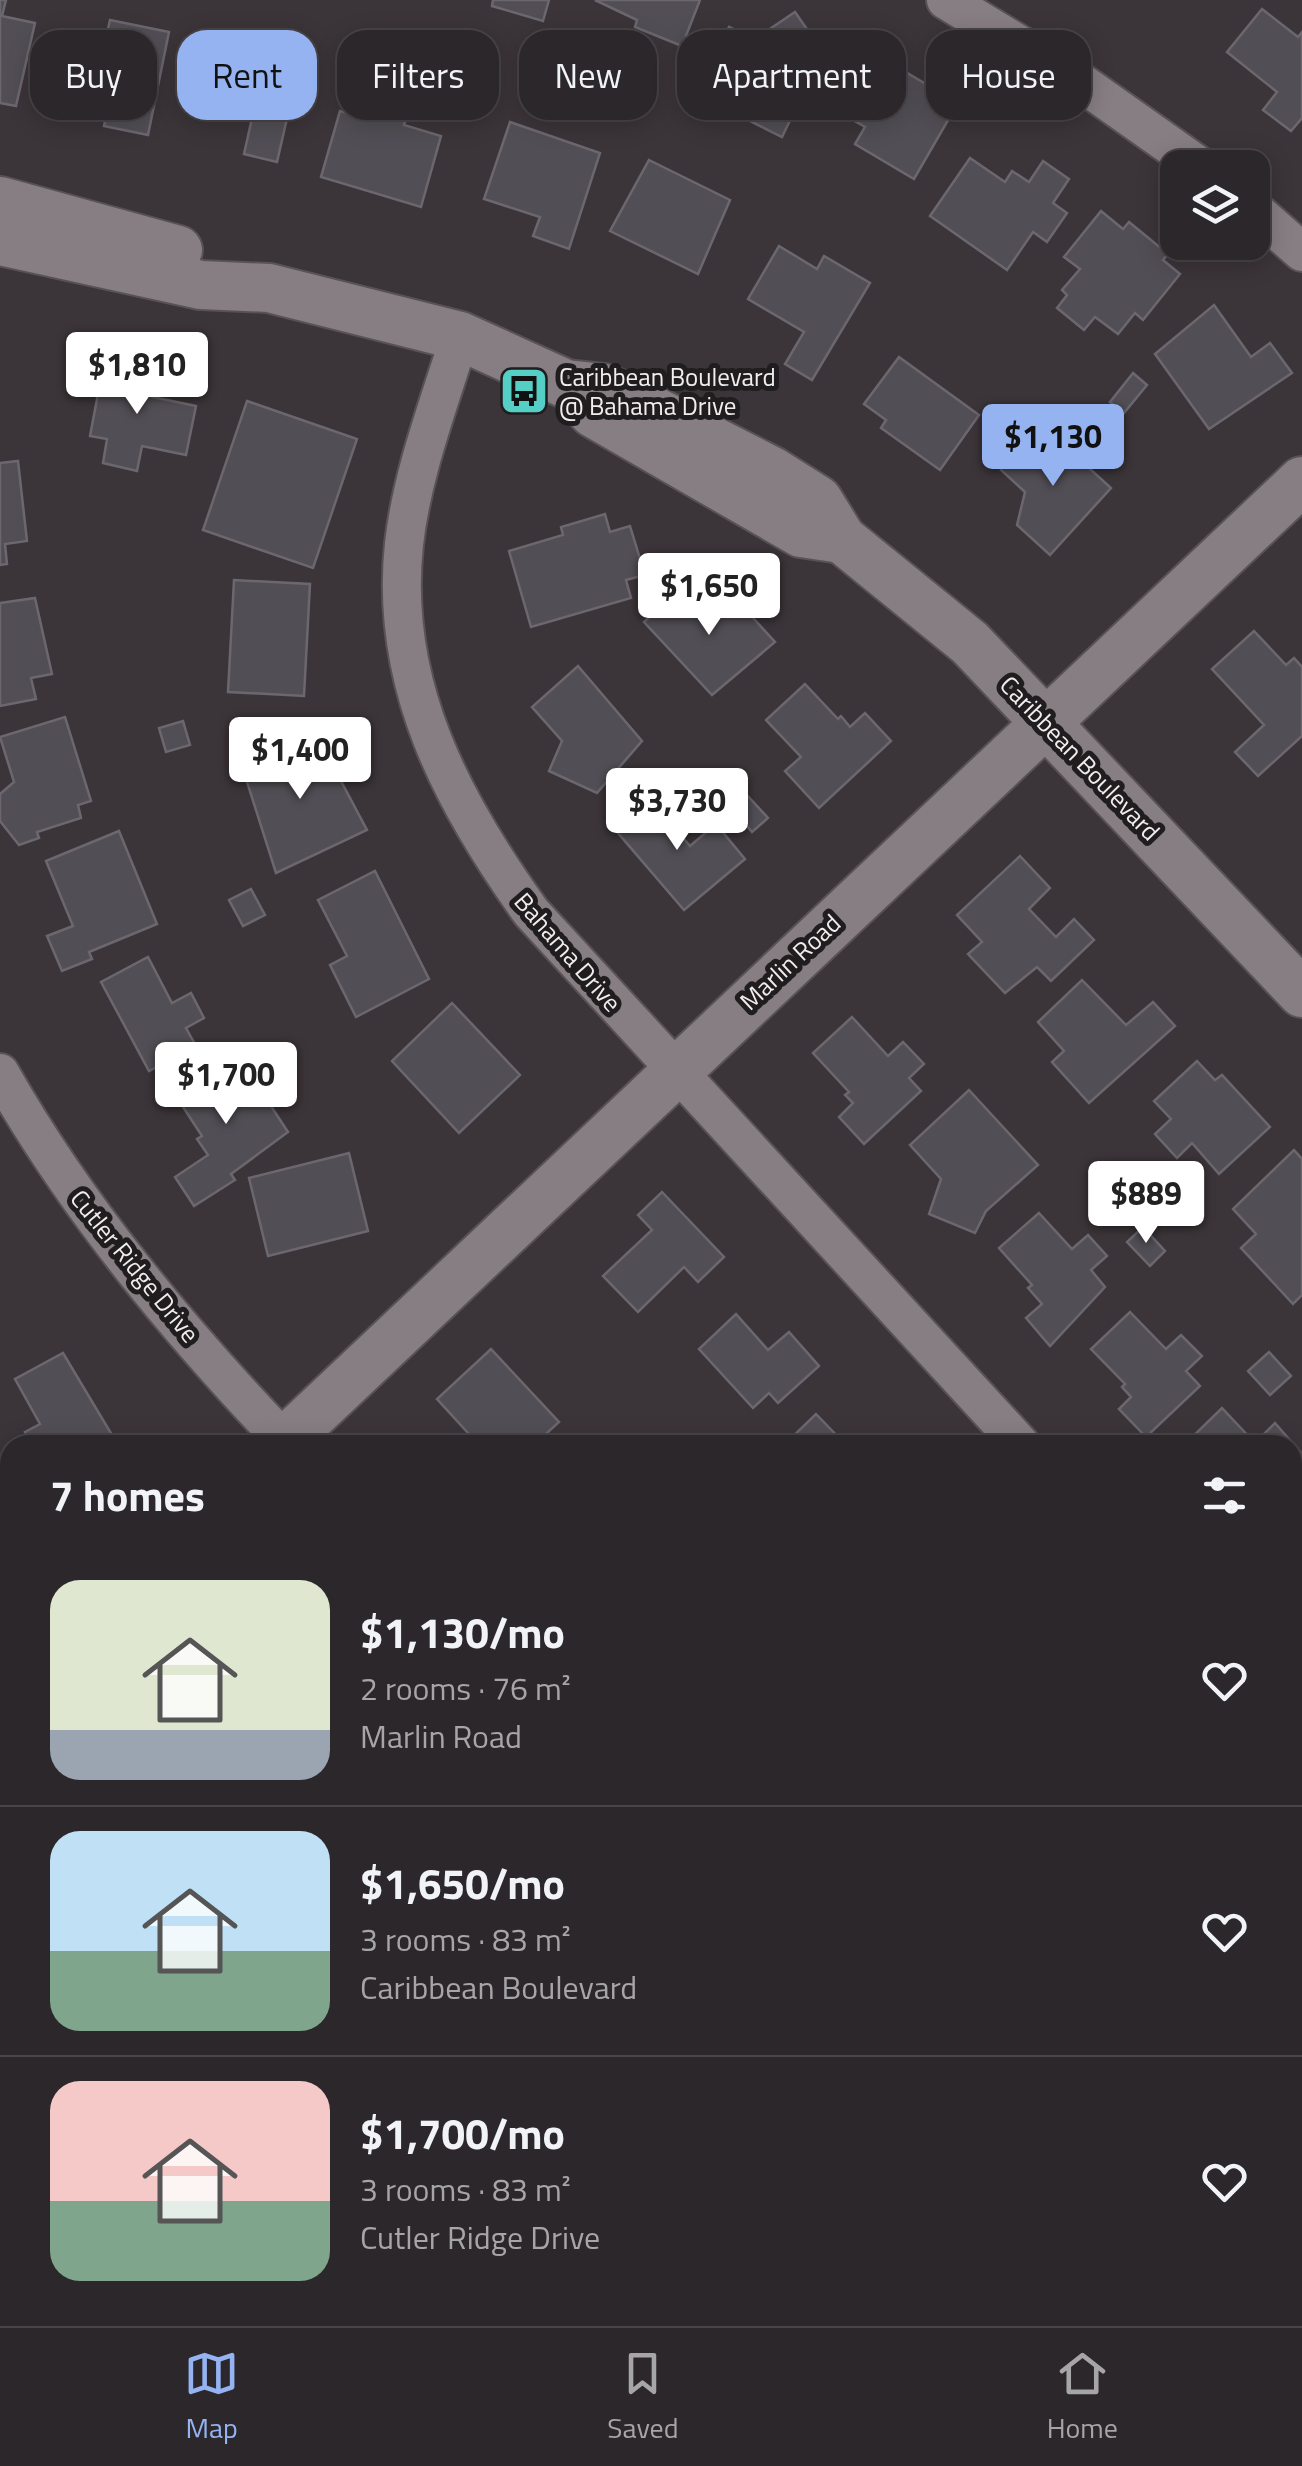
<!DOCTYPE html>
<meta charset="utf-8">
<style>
:root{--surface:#2c272a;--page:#342f32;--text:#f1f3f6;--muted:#a6a5a8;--line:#484447;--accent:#95b2f1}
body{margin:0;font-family:"Titillium Web",sans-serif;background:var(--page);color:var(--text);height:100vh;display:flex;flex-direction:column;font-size:38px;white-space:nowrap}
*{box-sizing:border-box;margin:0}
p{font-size:32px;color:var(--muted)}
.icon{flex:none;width:55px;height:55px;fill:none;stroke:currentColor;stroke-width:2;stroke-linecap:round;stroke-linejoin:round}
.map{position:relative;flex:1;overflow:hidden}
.panel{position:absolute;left:0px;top:1435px;width:1302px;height:892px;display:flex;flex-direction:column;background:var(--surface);border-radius:30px 30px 0 0;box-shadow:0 5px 25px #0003,0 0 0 2px var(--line)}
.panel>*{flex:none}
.guide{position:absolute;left:30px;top:30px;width:1242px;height:90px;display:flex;gap:20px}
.fabs{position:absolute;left:1160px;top:150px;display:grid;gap:20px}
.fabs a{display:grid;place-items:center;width:110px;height:110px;border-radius:20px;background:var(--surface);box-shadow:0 5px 25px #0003,0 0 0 2px var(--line);font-size:50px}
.price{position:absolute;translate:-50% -85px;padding:0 22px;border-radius:10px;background:#fff;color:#222;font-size:32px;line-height:65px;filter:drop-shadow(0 2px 5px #0008)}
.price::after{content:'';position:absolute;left:50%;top:60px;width:30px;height:22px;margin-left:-15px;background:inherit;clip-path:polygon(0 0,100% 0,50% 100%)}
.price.active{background:var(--accent);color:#111}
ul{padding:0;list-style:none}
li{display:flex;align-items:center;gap:30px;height:250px;padding:0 50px}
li+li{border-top:2px solid var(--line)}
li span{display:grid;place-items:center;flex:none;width:280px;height:200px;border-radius:30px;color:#555}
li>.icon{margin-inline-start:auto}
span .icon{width:120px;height:120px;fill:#fffc;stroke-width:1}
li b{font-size:42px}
h2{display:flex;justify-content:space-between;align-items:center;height:120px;padding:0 50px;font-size:42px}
.tag{padding:0 35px;border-radius:30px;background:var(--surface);box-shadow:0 5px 25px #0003,0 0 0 2px var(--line);font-size:35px;line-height:90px}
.tag.active{background:var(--accent);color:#111}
.menu{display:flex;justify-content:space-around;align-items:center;height:140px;border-top:2px solid var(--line);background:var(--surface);font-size:28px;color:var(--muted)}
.menu a{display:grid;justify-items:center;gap:5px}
.menu .active{color:var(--accent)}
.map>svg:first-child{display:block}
</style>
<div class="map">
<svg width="1302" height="2326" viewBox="0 0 1302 2326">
<rect width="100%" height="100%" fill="#3b3438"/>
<g fill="#524e55" stroke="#6c676f" stroke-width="2.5">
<polygon points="0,0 6,0 2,16 35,23 16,106 0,103"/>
<polygon points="493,0 549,0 543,21 492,6"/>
<polygon points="595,0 700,0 682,46 635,27 637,20"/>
<polygon points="1262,9 1298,37 1302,32 1302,118 1291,131 1263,110 1277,92 1227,52"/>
<polygon points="795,12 823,52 782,137 734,113 741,97 704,79 729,27 755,39"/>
<polygon points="110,20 169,32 148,135 104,126 109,102 50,89 61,37 104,46"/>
<polygon points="210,32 302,53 277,162 244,154 252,118 193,105"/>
<polygon points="352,40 372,43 370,59 350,56"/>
<polygon points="868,61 892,75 897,67 958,103 914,179 855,144 865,127 839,112"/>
<polygon points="368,67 417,82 404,125 441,136 421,207 321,177 340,111 354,115"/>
<polygon points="510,122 600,153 569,249 533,236 540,217 484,199"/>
<polygon points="970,158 1005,182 1012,171 1029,182 1043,161 1069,179 1053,203 1067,213 1047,242 1033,232 1007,270 930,216"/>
<polygon points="649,160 730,200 698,274 610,231"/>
<polygon points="1101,211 1123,229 1129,222 1168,254 1163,260 1180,274 1143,320 1135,313 1118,334 1095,317 1084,330 1057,308 1067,295 1062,290 1080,269 1064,257"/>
<polygon points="779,246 817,269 824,256 870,283 812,380 785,364 804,332 748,299"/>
<polygon points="1214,305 1251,357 1270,343 1292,373 1209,429 1155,354"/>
<polygon points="105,357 145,366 142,384 155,387 153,397 196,406 186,455 142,446 137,471 103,463 107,439 90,436"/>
<polygon points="899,357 979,415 940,470 881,428 886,420 864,404"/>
<polygon points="1133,373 1147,385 1124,413 1110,402"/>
<polygon points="247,401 357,439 313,568 203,530"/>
<polygon points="1042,425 1111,488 1050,555 1017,525 1025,492 1001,470"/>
<polygon points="18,461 27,541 5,544 7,564 0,565 0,463"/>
<polygon points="605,514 610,532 630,526 645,575 626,580 631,598 531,627 509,551 563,535 561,527"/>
<polygon points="234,580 310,584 304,696 228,692"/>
<polygon points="683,585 713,617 734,597 775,642 712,695 644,622"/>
<polygon points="35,598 52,674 31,678 36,699 0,706 0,603"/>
<polygon points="1254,631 1286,665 1294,658 1302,667 1302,736 1258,776 1235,752 1264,725 1212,669"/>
<polygon points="578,666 642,741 597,793 549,771 562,741 532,707"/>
<polygon points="805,684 838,719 841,716 850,727 865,713 891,741 819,808 785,771 801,757 766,720"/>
<polygon points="65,717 91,801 78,805 81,818 37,832 39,838 19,845 0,821 0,794 14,782 0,737"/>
<polygon points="183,721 190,745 166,752 159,728"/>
<polygon points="317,736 367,830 276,873 240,760"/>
<polygon points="746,794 768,818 752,832 731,807"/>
<polygon points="647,795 690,846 716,824 745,859 684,910 612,826"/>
<polygon points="119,831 157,924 89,952 92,959 62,971 47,936 73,926 46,861"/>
<polygon points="1020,856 1050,888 1029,909 1056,937 1074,919 1094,940 1051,981 1037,967 1005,993 968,954 982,942 957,915"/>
<polygon points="375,871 429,979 356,1017 330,965 347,956 318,900"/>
<polygon points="251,889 265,915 243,926 229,900"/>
<polygon points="148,957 172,1003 191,993 204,1018 186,1028 196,1046 149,1071 101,982"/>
<polygon points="1082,980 1126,1025 1153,1002 1175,1026 1089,1103 1052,1062 1064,1051 1038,1022"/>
<polygon points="452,1003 520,1075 459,1133 392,1061"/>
<polygon points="852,1017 888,1056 903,1042 924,1064 909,1078 921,1091 864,1144 839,1117 853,1103 845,1095 849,1092 813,1053"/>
<polygon points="240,1059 288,1132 231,1174 235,1180 194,1206 175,1177 208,1155 197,1139 202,1136 174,1093 217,1064 222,1071"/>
<polygon points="1197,1061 1215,1080 1222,1075 1270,1127 1219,1174 1192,1143 1177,1158 1155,1134 1171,1119 1154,1101"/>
<polygon points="969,1090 1038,1165 986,1211 975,1233 929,1214 941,1179 910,1145"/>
<polygon points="1294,1150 1302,1159 1302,1295 1293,1304 1241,1248 1256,1234 1233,1209"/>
<polygon points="349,1153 368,1231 268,1256 249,1178"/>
<polygon points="662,1192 724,1257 698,1282 684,1267 638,1312 603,1276 652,1230 638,1215"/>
<polygon points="1039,1213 1072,1249 1088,1235 1107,1256 1091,1270 1105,1287 1050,1346 1026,1318 1042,1304 1028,1288 1032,1285 999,1248"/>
<polygon points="1143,1227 1165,1251 1150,1266 1127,1242"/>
<polygon points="1130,1312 1166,1349 1181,1335 1202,1356 1186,1371 1200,1386 1146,1437 1119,1409 1131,1397 1122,1387 1125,1384 1091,1349"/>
<polygon points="736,1314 768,1350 789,1332 819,1366 778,1403 769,1393 753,1408 699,1349"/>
<polygon points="491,1349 559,1422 534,1445 479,1445 437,1399"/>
<polygon points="1269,1352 1291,1376 1270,1395 1248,1371"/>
<polygon points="63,1353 115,1440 112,1445 31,1445 25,1432 40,1424 15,1379"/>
<polygon points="1222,1408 1255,1443 1275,1423 1302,1454 1302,1474 1292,1483 1292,1445 1184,1445"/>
<polygon points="816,1414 846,1445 784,1445"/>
<polygon points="1302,1518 1302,1574 1292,1564 1292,1527"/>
<polygon points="1301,1886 1302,1980 1292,1988 1292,1894"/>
<polygon points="190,2318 244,2318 250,2326 177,2326"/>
<polygon points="465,2318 543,2318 548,2326 459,2326 457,2322"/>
<polygon points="651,2318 679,2318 683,2326 656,2326"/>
<polygon points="718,2318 790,2318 795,2326 723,2326"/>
<polygon points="1062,2318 1104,2318 1089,2326 1067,2326"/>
</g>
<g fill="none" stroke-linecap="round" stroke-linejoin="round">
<g stroke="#585256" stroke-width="42">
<g id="minor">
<polyline points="946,0 1076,79 1202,168"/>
<polyline points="1252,208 1302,252"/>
<path d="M460,336C439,404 412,473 404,544C389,684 452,802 531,912L1021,1445"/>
<path d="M0,1073C77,1209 180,1332 288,1445"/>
<polyline points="1292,1736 1302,1747"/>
<polyline points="0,1875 10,1886"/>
<polyline points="347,2318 353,2326"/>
<polyline points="933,2318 938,2326"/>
</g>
</g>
<g stroke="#585256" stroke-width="52">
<g id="tertiary">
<polyline points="0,201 178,250"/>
<polyline points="0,241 201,285 269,288 460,336 566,384 604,388 633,400 772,471 818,500 842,539 970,643 1302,993"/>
<polyline points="579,397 593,413 801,533 842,539"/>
<polyline points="281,1445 1302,481"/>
<polyline points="0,1707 10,1698"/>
</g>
</g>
<use href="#minor" stroke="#877e83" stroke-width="38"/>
<use href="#tertiary" stroke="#877e83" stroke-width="48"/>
</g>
<defs>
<g id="bus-square" transform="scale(2.5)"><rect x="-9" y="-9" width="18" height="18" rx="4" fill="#55cec5" stroke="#201d1f"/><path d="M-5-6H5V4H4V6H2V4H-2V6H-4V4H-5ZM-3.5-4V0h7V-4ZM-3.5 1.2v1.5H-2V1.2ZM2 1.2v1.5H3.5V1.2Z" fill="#111"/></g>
</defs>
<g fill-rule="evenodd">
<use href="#bus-square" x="524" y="391"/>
</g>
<g text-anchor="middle" stroke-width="10" stroke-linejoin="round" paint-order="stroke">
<g font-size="25" fill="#f1edef" stroke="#201d1f" text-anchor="start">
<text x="559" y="386">Caribbean Boulevard<tspan x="559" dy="29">@ Bahama Drive</tspan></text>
</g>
<g font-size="25" fill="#f1edef" stroke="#201d1f">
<text transform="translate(1080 758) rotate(46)" y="9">Caribbean Boulevard</text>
<text transform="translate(568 952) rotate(49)" y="9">Bahama Drive</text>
<text transform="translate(790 962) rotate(-43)" y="9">Marlin Road</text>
<text transform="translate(135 1266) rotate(51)" y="9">Cutler Ridge Drive</text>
</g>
</g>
</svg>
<div class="fabs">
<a><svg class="icon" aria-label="layers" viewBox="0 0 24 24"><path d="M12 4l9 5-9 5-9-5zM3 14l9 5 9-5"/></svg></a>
</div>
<b class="price" style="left:137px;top:417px">$1,810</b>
<b class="price active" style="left:1053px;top:489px">$1,130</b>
<b class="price" style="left:709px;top:638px">$1,650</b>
<b class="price" style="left:300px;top:802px">$1,400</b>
<b class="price" style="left:677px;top:853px">$3,730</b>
<b class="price" style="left:226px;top:1127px">$1,700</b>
<b class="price" style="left:1146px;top:1246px">$889</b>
<div class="guide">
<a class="tag">Buy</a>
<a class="tag active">Rent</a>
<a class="tag">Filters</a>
<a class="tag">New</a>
<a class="tag">Apartment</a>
<a class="tag">House</a>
</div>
<section class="panel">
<h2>7 homes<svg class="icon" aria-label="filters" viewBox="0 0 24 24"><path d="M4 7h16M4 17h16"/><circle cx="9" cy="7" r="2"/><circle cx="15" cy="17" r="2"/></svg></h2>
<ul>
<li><span style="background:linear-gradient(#dfe7d0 75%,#9aa5b1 0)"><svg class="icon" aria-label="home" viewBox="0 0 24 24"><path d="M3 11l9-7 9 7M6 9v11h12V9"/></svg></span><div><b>$1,130/mo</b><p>2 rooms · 76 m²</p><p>Marlin Road</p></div><svg class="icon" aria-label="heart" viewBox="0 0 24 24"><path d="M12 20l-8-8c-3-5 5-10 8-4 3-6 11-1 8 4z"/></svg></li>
<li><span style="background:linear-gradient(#bfe0f5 60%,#7fa58c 0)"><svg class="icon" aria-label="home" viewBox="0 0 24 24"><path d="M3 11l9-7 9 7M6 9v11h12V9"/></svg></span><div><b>$1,650/mo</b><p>3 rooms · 83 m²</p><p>Caribbean Boulevard</p></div><svg class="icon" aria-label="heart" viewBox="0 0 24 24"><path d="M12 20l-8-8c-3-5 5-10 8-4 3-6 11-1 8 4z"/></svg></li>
<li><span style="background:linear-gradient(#f6c9c9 60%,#7fa58c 0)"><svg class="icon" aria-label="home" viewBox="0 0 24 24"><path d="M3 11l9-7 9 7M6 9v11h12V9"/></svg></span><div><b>$1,700/mo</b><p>3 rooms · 83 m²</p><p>Cutler Ridge Drive</p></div><svg class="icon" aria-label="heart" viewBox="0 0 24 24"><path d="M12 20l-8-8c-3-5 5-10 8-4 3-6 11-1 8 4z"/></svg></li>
</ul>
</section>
</div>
<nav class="menu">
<a class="active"><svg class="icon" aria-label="map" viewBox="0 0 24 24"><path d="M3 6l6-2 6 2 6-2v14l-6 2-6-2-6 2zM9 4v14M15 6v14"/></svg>Map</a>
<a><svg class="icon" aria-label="saved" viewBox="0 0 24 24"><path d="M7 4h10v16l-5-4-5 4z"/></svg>Saved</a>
<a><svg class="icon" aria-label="home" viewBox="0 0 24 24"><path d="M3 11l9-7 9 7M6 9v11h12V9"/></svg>Home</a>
</nav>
